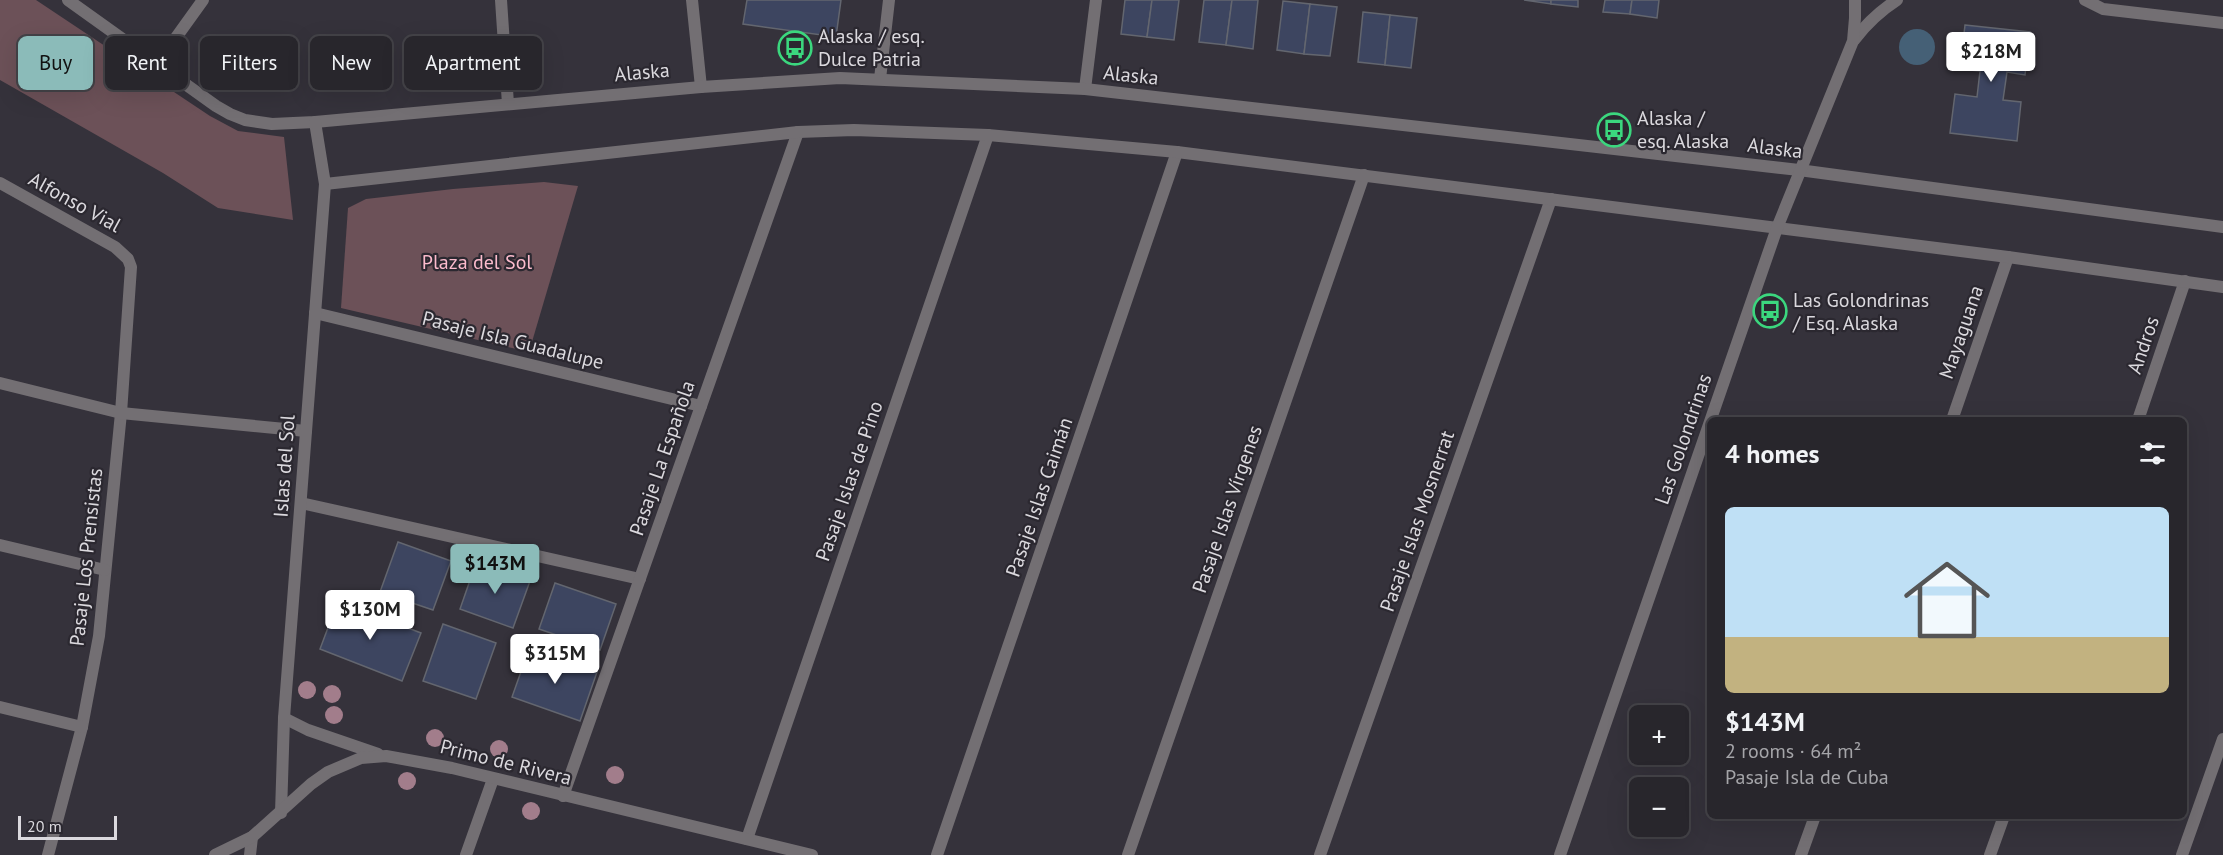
<!DOCTYPE html>
<meta charset="utf-8">
<style>
:root{--surface:#28262c;--page:#343238;--text:#f1f3f6;--muted:#a5a5a9;--line:#444348;--accent:#8bbbb9}
body{margin:0;font-family:"PT Sans",sans-serif;background:var(--page);color:var(--text);height:100vh;display:flex;flex-direction:column;font-size:22px;white-space:nowrap}
*{box-sizing:border-box;margin:0}
p{font-size:20px;color:var(--muted)}
.icon{flex:none;width:33px;height:33px;fill:none;stroke:currentColor;stroke-width:2;stroke-linecap:round;stroke-linejoin:round}
.map{position:relative;flex:1;overflow:hidden}
.details{position:absolute;left:1707px;top:417px;width:480px;height:402px;display:flex;flex-direction:column;background:var(--surface);border-radius:9px;box-shadow:0 6px 24px #0002,0 0 0 2px var(--line)}
.details>*{flex:none}
.banner{position:absolute;left:18px;top:36px;width:570px;height:54px;display:flex;gap:12px}
.buttons{position:absolute;left:1629px;top:705px;display:grid;gap:12px}
.buttons a{display:grid;place-items:center;width:60px;height:60px;border-radius:9px;background:var(--surface);box-shadow:0 6px 24px #0002,0 0 0 2px var(--line);font-size:30px}
.scale{position:absolute;left:18px;bottom:15px;width:99px;box-sizing:border-box;padding-left:6px;border:3px solid #dbd9de;border-top:0;font-size:16px;line-height:21px;white-space:nowrap;color:#dbd9de;-webkit-text-stroke:4px #2b2830;paint-order:stroke}
.price{position:absolute;translate:-50% -51px;padding:0 14px;border-radius:6px;background:#fff;color:#222;font-size:20px;line-height:39px;filter:drop-shadow(0 2px 3px #0008)}
.price::after{content:'';position:absolute;left:50%;top:36px;width:18px;height:14px;margin-left:-9px;background:inherit;clip-path:polygon(0 0,100% 0,50% 100%)}
.price.current{background:var(--accent);color:#111}
ul{padding:0;list-style:none}
li{display:grid;align-content:center;gap:12px;height:318px;padding:0 18px}
li span{display:grid;place-items:center;height:186px;border-radius:9px;color:#555}
li>.icon{margin-inline-start:auto}
span .icon{width:108px;height:108px;fill:#fffc;stroke-width:1}
li b{font-size:26px}
h2{display:flex;justify-content:space-between;align-items:center;height:72px;padding:0 18px;font-size:26px}
.chip{padding:0 21px;border-radius:9px;background:var(--surface);box-shadow:0 6px 24px #0002,0 0 0 2px var(--line);font-size:21px;line-height:54px}
.chip.current{background:var(--accent);color:#111}
.map>svg:first-child{display:block}
</style>
<div class="map">
<svg width="2223" height="855" viewBox="0 0 2223 855">
<rect width="100%" height="100%" fill="#35323b"/>
<g fill="#6c5158">
<polygon points="0,0 36,0 210,116 238,131 284,137 293,220 218,208 163,173 0,80"/>
<polygon points="544,182 578,186 529,352 341,308 348,208 366,199 453,189"/>
</g>
<circle fill="#456076" cx="1917" cy="47" r="18"/>
<g fill="#3d4560" stroke="#63666f" stroke-width="1.5">
<polygon points="747,0 841,0 836,37 743,24"/>
<polygon points="1125,0 1152,0 1147,37 1121,34"/>
<polygon points="1152,0 1179,0 1174,40 1147,37"/>
<polygon points="1204,0 1232,0 1226,45 1199,42"/>
<polygon points="1232,0 1258,0 1253,49 1226,45"/>
<polygon points="1524,0 1551,0 1551,4"/>
<polygon points="1551,0 1578,0 1578,7 1551,4"/>
<polygon points="1605,0 1632,0 1630,14 1603,12"/>
<polygon points="1632,0 1659,0 1657,18 1630,14"/>
<polygon points="1283,1 1310,4 1304,54 1277,50"/>
<polygon points="1310,4 1337,7 1330,56 1304,54"/>
<polygon points="1363,12 1390,15 1385,65 1358,62"/>
<polygon points="1390,15 1417,18 1411,68 1385,65"/>
<polygon points="1965,25 2030,32 2025,75 2007,72 2003,100 2021,102 2017,141 1950,133 1955,94 1977,97 1980,71 1960,69"/>
<polygon points="398,542 451,561 433,610 380,592"/>
<polygon points="476,563 530,581 513,628 460,609"/>
<polygon points="555,583 616,604 600,650 539,629"/>
<polygon points="338,601 421,633 402,681 320,649"/>
<polygon points="443,624 496,643 476,699 423,681"/>
<polygon points="529,649 597,672 580,721 512,697"/>
</g>
<g fill="none" stroke-linecap="round" stroke-linejoin="round">
<g stroke="#736f73" stroke-width="12">
<polyline points="501,0 508,104"/>
<polyline points="692,0 701,87"/>
<polyline points="2085,0 2103,9 2223,23"/>
<polyline points="157,64 203,0"/>
<polyline points="880,79 889,0"/>
<polyline points="1085,89 1096,0"/>
<polyline points="0,183 115,247 128,259 131,267 121,413 99,636 82,727 48,855"/>
<polyline points="315,313 701,406"/>
<polyline points="0,383 121,413 306,431"/>
<polyline points="1952,420 2008,257"/>
<polyline points="2138,420 2185,281"/>
<polyline points="301,503 640,579"/>
<polyline points="0,545 105,570"/>
<polyline points="0,707 82,727"/>
<polyline points="563,796 798,132"/>
<polyline points="747,839 988,135"/>
<polyline points="250,855 252,837"/>
<polyline points="466,855 493,779"/>
<polyline points="937,855 1177,152"/>
<polyline points="1128,855 1364,175"/>
<polyline points="1320,855 1551,199"/>
<polyline points="1801,855 1815,816"/>
<polyline points="1990,855 2004,816"/>
<polyline points="2182,855 2223,739"/>
</g>
<g stroke="#736f73" stroke-width="12">
<polyline points="68,0 216,106 230,114 245,120 272,124 315,122 701,87 840,78 1085,89 1799,170 2223,227"/>
<path d="M1854,40C1867,23 1880,11 1897,0"/>
<polyline points="325,184 798,132 854,130 988,135 1177,152 2008,257 2223,287"/>
<polyline points="284,718 308,730 378,754"/>
<polyline points="281,813 284,718 325,184 315,122"/>
<polyline points="215,855 252,837 311,784 328,772 361,758 386,756 452,768 812,855"/>
<polyline points="1560,855 1777,228 1853,41 1855,18 1855,0"/>
</g>
</g>
<g fill="#a27d8b">
<circle cx="307" cy="690" r="9"/>
<circle cx="332" cy="694" r="9"/>
<circle cx="334" cy="715" r="9"/>
<circle cx="435" cy="738" r="9"/>
<circle cx="499" cy="749" r="9"/>
<circle cx="615" cy="775" r="9"/>
<circle cx="407" cy="781" r="9"/>
<circle cx="531" cy="811" r="9"/>
</g>
<defs>
<g id="bus-ring" transform="scale(1.725)"><circle r="9.5" fill="#2b2830" stroke="#3bd77e" stroke-width="1.5"/><path d="M-5-6H5V4H4V6H2V4H-2V6H-4V4H-5ZM-3.5-4V0h7V-4ZM-3.5 1.2v1.5H-2V1.2ZM2 1.2v1.5H3.5V1.2Z" fill="#3bd77e"/></g>
</defs>
<g fill-rule="evenodd">
<use href="#bus-ring" x="795" y="48"/>
<use href="#bus-ring" x="1614" y="130"/>
<use href="#bus-ring" x="1770" y="311"/>
</g>
<g text-anchor="middle" stroke-width="4.5" stroke-linejoin="round" paint-order="stroke">
<g font-size="20" fill="#dbd9de" stroke="#2b2830" text-anchor="start">
<text x="818" y="43">Alaska / esq.<tspan x="818" dy="23">Dulce Patria</tspan></text>
<text x="1637" y="125">Alaska /<tspan x="1637" dy="23">esq. Alaska</tspan></text>
<text x="1793" y="307">Las Golondrinas<tspan x="1793" dy="23">/ Esq. Alaska</tspan></text>
</g>
<g font-size="20" fill="#dbd9de" stroke="#2b2830">
<text transform="translate(642 72) rotate(-5)" y="7">Alaska</text>
<text transform="translate(1131 75) rotate(6)" y="7">Alaska</text>
<text transform="translate(1775 148) rotate(7)" y="7">Alaska</text>
<text transform="translate(75 202) rotate(29)" y="7">Alfonso Vial</text>
<text transform="translate(1961 332) rotate(-71)" y="7">Mayaguana</text>
<text transform="translate(513 340) rotate(14)" y="7">Pasaje Isla Guadalupe</text>
<text transform="translate(2143 345) rotate(-71)" y="7">Andros</text>
<text transform="translate(1683 439) rotate(-71)" y="7">Las Golondrinas</text>
<text transform="translate(662 458) rotate(-71)" y="7">Pasaje La Española</text>
<text transform="translate(284 466) rotate(-86)" y="7">Islas del Sol</text>
<text transform="translate(849 481) rotate(-71)" y="7">Pasaje Islas de Pino</text>
<text transform="translate(1039 497) rotate(-71)" y="7">Pasaje Islas Caimán</text>
<text transform="translate(1227 509) rotate(-71)" y="7">Pasaje Islas Vírgenes</text>
<text transform="translate(1417 521) rotate(-71)" y="7">Pasaje Islas Mosnerrat</text>
<text transform="translate(86 557) rotate(-84)" y="7">Pasaje Los Prensistas</text>
<text transform="translate(506 762) rotate(14)" y="7">Primo de Rivera</text>
</g>
<g font-size="20" fill="#fbbbcc" stroke="#2b2830">
<text x="477" y="269">Plaza del Sol</text>
</g>
</g>
</svg>
<div class="buttons">
<a>+</a>
<a>−</a>
</div>
<div class="scale">20 m</div>
<b class="price" style="left:1991px;top:83px">$218M</b>
<b class="price current" style="left:495px;top:595px">$143M</b>
<b class="price" style="left:370px;top:641px">$130M</b>
<b class="price" style="left:555px;top:685px">$315M</b>
<div class="banner">
<a class="chip current">Buy</a>
<a class="chip">Rent</a>
<a class="chip">Filters</a>
<a class="chip">New</a>
<a class="chip">Apartment</a>
</div>
<section class="details">
<h2>4 homes<svg class="icon" aria-label="filters" viewBox="0 0 24 24"><path d="M4 7h16M4 17h16"/><circle cx="9" cy="7" r="2"/><circle cx="15" cy="17" r="2"/></svg></h2>
<ul>
<li><span style="background:linear-gradient(#bfe0f5 70%,#c2b280 0)"><svg class="icon" aria-label="home" viewBox="0 0 24 24"><path d="M3 11l9-7 9 7M6 9v11h12V9"/></svg></span><div><b>$143M</b><p>2 rooms · 64 m²</p><p>Pasaje Isla de Cuba</p></div></li>
</ul>
</section>
</div>
